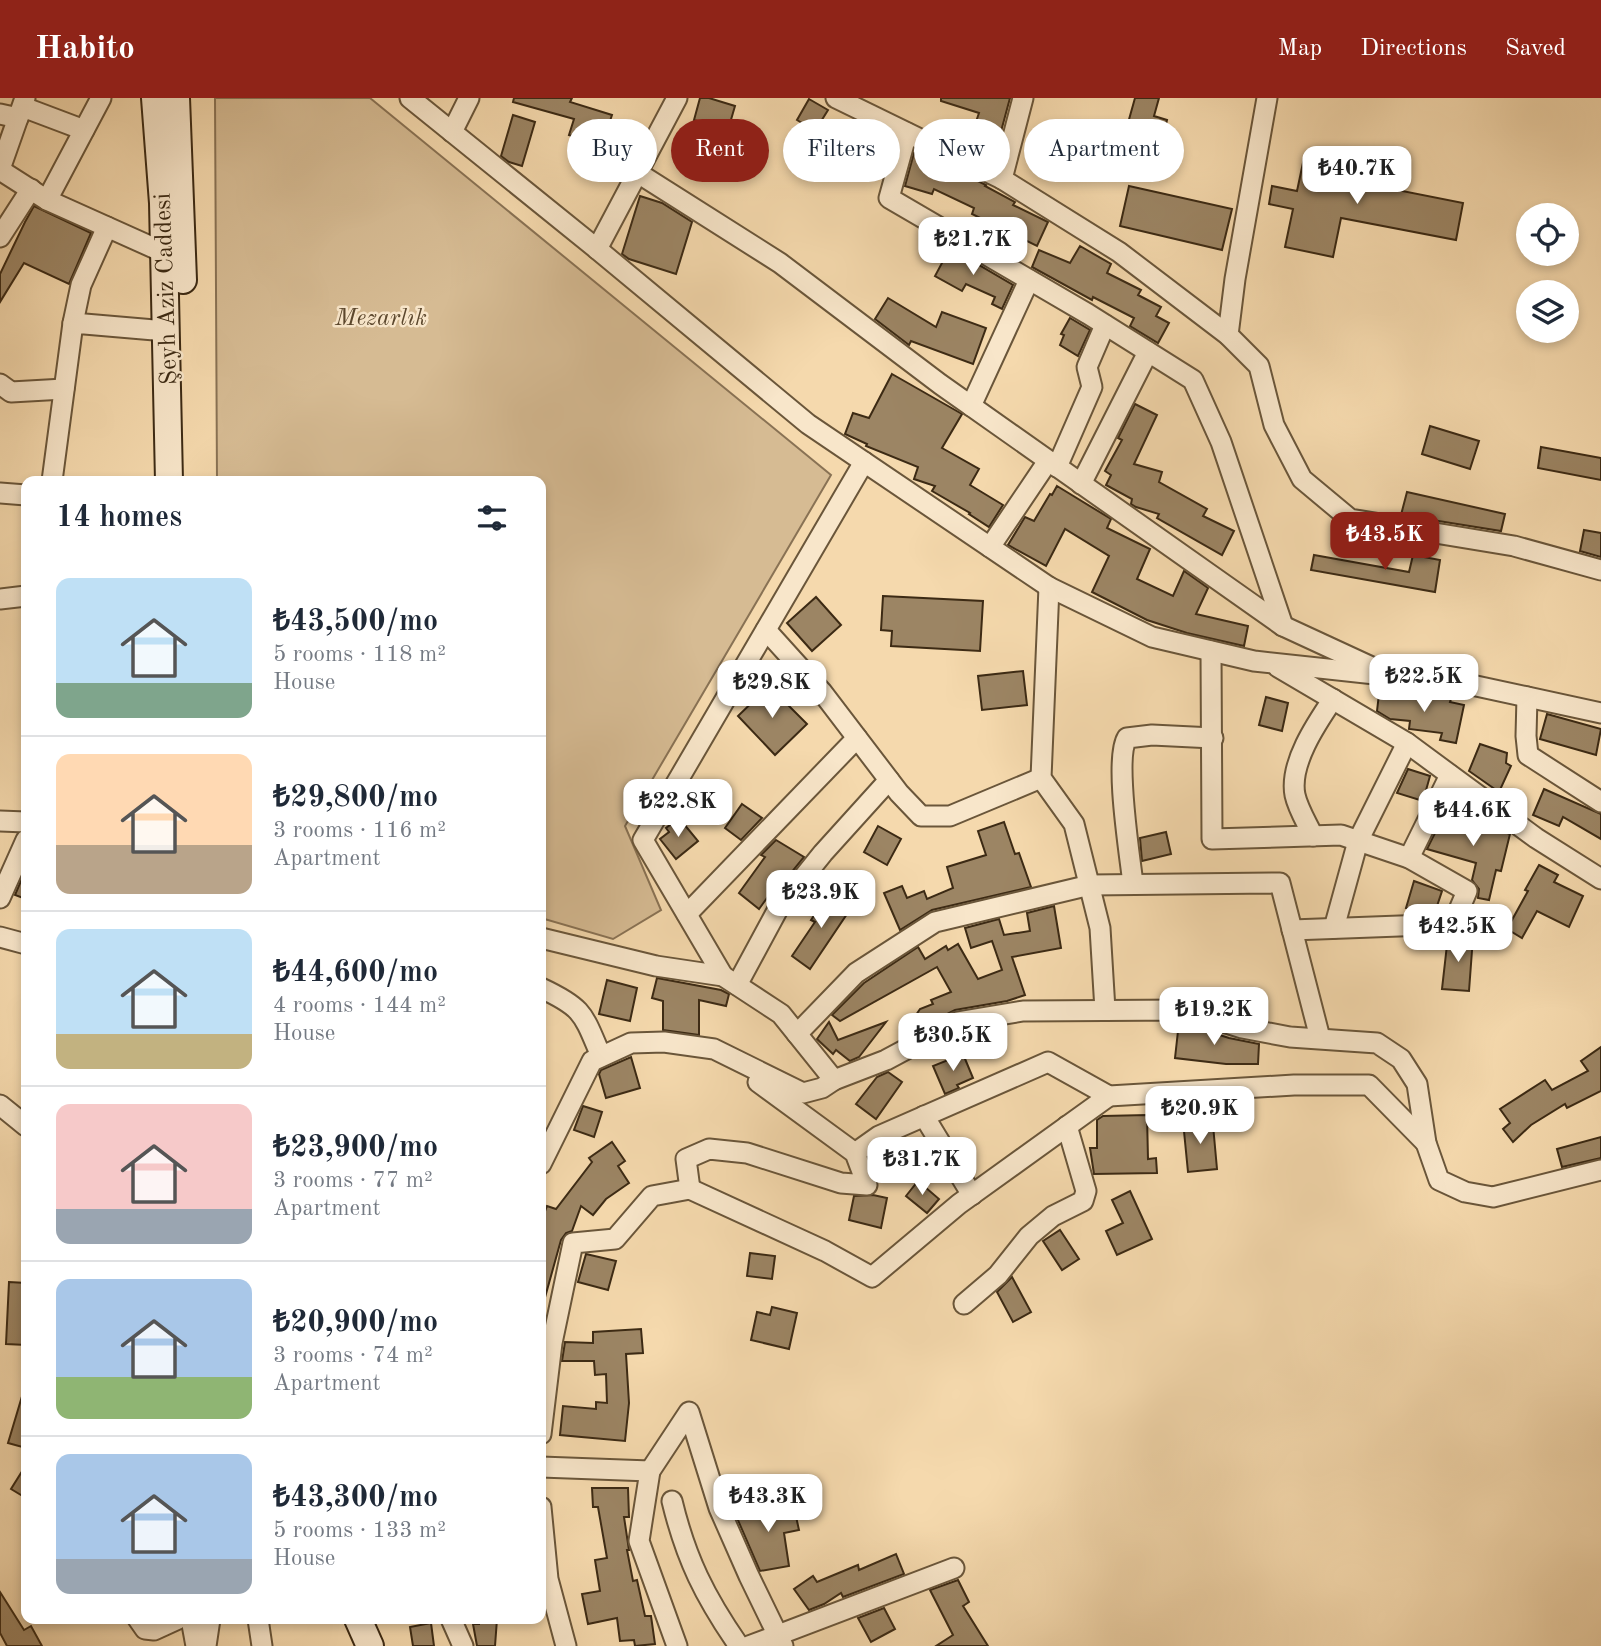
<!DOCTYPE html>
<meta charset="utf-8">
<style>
:root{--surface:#fff;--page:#f6f6f7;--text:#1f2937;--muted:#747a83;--line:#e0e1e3;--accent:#8f2418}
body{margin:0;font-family:"Old Standard TT",serif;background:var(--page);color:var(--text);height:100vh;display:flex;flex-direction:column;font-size:26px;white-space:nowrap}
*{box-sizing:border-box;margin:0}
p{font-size:23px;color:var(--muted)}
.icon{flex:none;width:38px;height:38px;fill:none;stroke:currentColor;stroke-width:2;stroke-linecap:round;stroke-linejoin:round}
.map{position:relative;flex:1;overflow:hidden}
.sheet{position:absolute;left:21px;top:378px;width:525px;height:1148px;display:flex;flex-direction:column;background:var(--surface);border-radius:14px;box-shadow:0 4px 10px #0003}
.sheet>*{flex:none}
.hud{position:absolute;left:567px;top:21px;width:665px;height:63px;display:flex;gap:14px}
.tools{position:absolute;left:1516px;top:105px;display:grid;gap:14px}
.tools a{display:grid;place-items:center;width:63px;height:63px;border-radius:50%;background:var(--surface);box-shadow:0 4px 10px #0003;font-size:35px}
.price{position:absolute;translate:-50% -60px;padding:0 16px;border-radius:14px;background:#fff;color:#222;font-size:23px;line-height:46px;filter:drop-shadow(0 2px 4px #0008)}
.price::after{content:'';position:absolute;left:50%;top:42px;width:21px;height:16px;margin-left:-10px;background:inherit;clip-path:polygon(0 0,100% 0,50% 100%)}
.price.selected{background:var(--accent);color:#fff}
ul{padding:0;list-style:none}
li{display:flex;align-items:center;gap:21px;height:175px;padding:0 35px}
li+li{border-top:2px solid var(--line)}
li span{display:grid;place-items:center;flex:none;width:196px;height:140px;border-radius:14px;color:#555}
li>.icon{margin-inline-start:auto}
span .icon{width:84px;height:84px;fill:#fffc;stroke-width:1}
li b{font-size:30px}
h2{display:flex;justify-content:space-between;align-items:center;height:84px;padding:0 35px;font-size:30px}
.tag{padding:0 24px;border-radius:32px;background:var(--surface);box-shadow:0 4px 10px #0003;font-size:24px;line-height:63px}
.tag.selected{background:var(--accent);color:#fff}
header{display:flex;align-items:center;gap:42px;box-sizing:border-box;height:98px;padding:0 35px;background:var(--accent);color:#fff}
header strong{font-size:33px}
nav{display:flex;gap:38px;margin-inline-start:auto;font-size:24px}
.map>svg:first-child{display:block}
</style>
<header>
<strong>Habito</strong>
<nav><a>Map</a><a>Directions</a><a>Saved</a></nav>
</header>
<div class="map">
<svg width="1601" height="1548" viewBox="0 0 1601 1548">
<rect width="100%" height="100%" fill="#f5d9ad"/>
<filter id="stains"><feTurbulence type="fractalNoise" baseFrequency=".00286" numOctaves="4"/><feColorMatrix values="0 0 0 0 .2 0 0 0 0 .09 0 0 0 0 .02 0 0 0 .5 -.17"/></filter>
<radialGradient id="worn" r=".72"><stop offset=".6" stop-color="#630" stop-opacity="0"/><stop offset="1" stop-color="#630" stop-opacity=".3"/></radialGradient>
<polygon fill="#d6bb93" stroke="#897254" stroke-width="2" points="215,0 370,0 831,377 625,728 661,812 613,841 541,820 541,383 217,383"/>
<g fill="#9c8564" stroke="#3c2a14" stroke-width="2">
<polygon points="514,0 572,0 570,4 612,17 602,47 569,37 574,21 513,4"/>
<polygon points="700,0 709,0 735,8 728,32 694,22"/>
<polygon points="941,0 1010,0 993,63 967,50 979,15 941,3"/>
<polygon points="1135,0 1159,0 1154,18 1167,22 1164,35 1128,25"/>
<polygon points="809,1 828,12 815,33 797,22"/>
<polygon points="513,17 535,24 522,68 509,64 501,58"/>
<polygon points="914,55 935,62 986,87 985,88 1015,104 1013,107 1048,124 1037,148 972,116 974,110 934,91 932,96 905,88"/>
<polygon points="1304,60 1389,75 1387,90 1463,105 1456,142 1341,120 1333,159 1285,149 1293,111 1269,106 1272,88 1297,93"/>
<polygon points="1129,88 1232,111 1222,152 1120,128"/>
<polygon points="640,98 662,105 692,124 676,176 629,161 622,156"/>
<polygon points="34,108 91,135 69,186 24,165 0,204 0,176 25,124"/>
<polygon points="1080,148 1111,166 1107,175 1141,192 1138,197 1161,209 1156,218 1169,225 1158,245 1130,228 1134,220 1093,199 1092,202 1032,169 1039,152 1070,165"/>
<polygon points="950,150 1013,187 1002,211 992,206 995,199 966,186 962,193 935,178"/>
<polygon points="888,200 936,229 942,214 986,230 973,266 911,243 909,247 875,221"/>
<polygon points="1070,220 1090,232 1078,258 1060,247 1064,237 1061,236"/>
<polygon points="892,276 962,316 942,350 979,371 970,387 1003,407 989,429 969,416 970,415 932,393 935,388 914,381 918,369 866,348 867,346 845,336 853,315 869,320"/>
<polygon points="1135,306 1157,317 1134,366 1162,374 1159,384 1207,411 1203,418 1234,433 1222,457 1157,420 1159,416 1136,409 1131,406 1132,401 1106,387 1111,377 1105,373 1122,342 1118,340"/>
<polygon points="1430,328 1479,343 1470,371 1422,356"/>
<polygon points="1541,349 1601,360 1601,382 1538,370"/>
<polygon points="1057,388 1111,421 1107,430 1150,451 1137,481 1173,498 1184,473 1208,490 1196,516 1248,528 1244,548 1187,535 1147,522 1092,494 1109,458 1065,431 1046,468 1008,447 1025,419 1034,423 1050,396 1052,397"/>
<polygon points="1407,394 1505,416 1501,433 1401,417"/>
<polygon points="1584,432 1601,435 1601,459 1580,453"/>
<polygon points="1314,457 1409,474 1413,457 1440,462 1435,494 1311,472"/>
<polygon points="883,498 983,503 980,553 891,548 892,533 881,532"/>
<polygon points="816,499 841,527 812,553 787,525"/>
<polygon points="1023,573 1027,607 982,612 978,578"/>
<polygon points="769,588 807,626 775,657 738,618"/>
<polygon points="1379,596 1451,601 1450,604 1464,607 1456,645 1440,642 1442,635 1409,631 1410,623 1390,621 1377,613"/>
<polygon points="1266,599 1288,605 1282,633 1259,627"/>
<polygon points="1547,616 1601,631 1596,657 1540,641"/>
<polygon points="1480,646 1507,655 1506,665 1511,668 1499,694 1469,673"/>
<polygon points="1408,671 1430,678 1423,703 1397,695"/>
<polygon points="1544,691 1601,716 1601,741 1563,719 1559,728 1533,717"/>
<polygon points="742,706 762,720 741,742 725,730"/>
<polygon points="1452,715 1510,736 1501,773 1496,772 1489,802 1478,800 1479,791 1472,782 1476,765 1427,751 1444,717 1450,719"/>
<polygon points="679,720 698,743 676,761 660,741 669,734 666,730"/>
<polygon points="1004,724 1015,756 1019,755 1031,789 932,812 900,832 884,795 902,788 907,800 924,793 927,801 953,790 947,769 986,757 978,733"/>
<polygon points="878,728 901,741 887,767 864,754"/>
<polygon points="1166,734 1171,756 1142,763 1140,740"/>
<polygon points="776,742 804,759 787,780 783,778 759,811 739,795 765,759 761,757"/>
<polygon points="1539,767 1558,777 1554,784 1583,798 1569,829 1537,813 1522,840 1507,831 1528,793 1525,792"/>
<polygon points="26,771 26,801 15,797"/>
<polygon points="1414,783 1442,793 1435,814 1424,815 1406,810"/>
<polygon points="828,796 851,810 810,871 792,858 815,824 811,822"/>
<polygon points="1054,808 1061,850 1012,859 1025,897 1007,903 955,912 912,934 910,926 920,911 933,906 931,902 951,894 937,869 840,923 832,917 864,885 918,849 925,861 946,848 948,852 958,846 978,881 1002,872 992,843 971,850 965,830 999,821 1004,837 1030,833 1027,815"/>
<polygon points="1448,838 1473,839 1469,893 1442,891"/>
<polygon points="657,880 721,892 729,896 726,908 699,902 699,937 663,932 663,903 652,900"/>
<polygon points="607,882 637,890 630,923 599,916"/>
<polygon points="829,924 838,942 886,924 859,959 850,963 836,952 833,956 817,941"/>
<polygon points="1179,924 1229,940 1259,946 1258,966 1226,966 1175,960"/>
<polygon points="1601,949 1601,993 1567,1010 1565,1006 1531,1027 1513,1044 1503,1031 1510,1025 1500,1011 1545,982 1552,992 1588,973 1581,963"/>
<polygon points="963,956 973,980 957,987 959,990 945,996 933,968"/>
<polygon points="631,959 640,990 606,1000 599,976 601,972"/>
<polygon points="888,974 902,984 876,1021 856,1006 877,979"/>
<polygon points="583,1008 602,1014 594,1039 574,1032"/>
<polygon points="1147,1017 1148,1061 1156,1060 1157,1075 1094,1076 1090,1050 1097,1050 1097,1022 1103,1018"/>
<polygon points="1201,1021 1202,1028 1213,1027 1217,1071 1188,1074 1183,1023"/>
<polygon points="1601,1039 1601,1060 1562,1069 1557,1051"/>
<polygon points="612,1044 625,1063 618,1068 629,1085 606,1101 593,1117 581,1108 572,1133 566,1135 561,1142 544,1203 541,1202 541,1124 547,1108 556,1111 592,1064 589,1060"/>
<polygon points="918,1083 939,1101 927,1115 906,1098"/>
<polygon points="1130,1093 1152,1141 1117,1157 1106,1133 1123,1125 1112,1102"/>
<polygon points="873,1097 887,1100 881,1130 849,1122 854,1098"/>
<polygon points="1060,1132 1079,1161 1062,1172 1043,1143"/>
<polygon points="750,1155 775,1158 772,1181 747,1178"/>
<polygon points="586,1156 616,1163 608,1192 578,1184"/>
<polygon points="1012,1179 1031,1214 1013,1224 997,1194"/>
<polygon points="9,1184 26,1185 26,1247 6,1246"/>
<polygon points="772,1209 797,1215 789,1251 751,1242 757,1214 770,1217"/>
<polygon points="641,1231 643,1255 626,1256 629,1305 625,1343 560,1337 563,1308 596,1311 596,1304 607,1305 606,1276 595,1277 594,1263 562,1263 565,1244 593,1245 593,1234"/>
<polygon points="23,1295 26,1295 26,1350 8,1345"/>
<polygon points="26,1367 26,1400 11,1391"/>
<polygon points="592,1390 628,1390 629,1419 624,1419 629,1452 627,1452 633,1483 637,1482 645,1518 651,1518 655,1546 635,1548 634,1542 620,1543 617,1520 588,1526 582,1496 600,1493 595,1462 607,1460 598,1409 593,1409"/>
<polygon points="793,1405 799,1432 784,1435 789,1468 760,1473 734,1413 759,1408 759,1412"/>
<polygon points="896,1456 904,1476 843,1499 841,1495 824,1506 809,1512 794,1491 813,1478 817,1484 858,1467 859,1472"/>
<polygon points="958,1482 969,1504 963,1508 988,1548 936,1548 953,1537 930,1492"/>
<polygon points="0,1494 24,1532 31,1528 42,1548 7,1548 0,1535"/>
<polygon points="884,1510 895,1531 871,1544 858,1520"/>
<polygon points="479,1521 497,1521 495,1548 477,1548 473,1526 479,1526"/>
<polygon points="431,1525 434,1548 413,1548 410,1529"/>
</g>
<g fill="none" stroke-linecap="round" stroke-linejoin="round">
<g stroke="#6a563a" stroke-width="23">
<g id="minor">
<polyline points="410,0 597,151 808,326 1049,489 1152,539 1254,563 1467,586 1601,615"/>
<polyline points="836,0 1002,81 1119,154 1228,237 1259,268 1274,327 1302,381 1350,421 1514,448 1601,472"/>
<polyline points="23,9 84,32"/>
<polyline points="0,16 18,20"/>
<polyline points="452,34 469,0"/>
<polyline points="907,35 889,100 1088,216 1193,282 1221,344 1283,528"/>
<polyline points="0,71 25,0"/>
<polyline points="0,72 47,102 165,155"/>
<polyline points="638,75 780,165 940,286 1283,528 1376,571"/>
<polyline points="1002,81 1023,0"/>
<polyline points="47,102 101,0"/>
<polyline points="0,139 31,91"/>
<polyline points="597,151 677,0"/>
<polyline points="73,225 81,187 107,129"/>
<polyline points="1228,237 1235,181 1267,0"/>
<polyline points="0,286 11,294 64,291"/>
<polyline points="971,308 1029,182"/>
<polyline points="1057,369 1092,289 1087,269 1105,227"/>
<polyline points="52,383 73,225 166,233"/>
<polyline points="1081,386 1148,254"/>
<polyline points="0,395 26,397"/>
<polyline points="990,449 1048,363"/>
<polyline points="1049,489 1041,680 1074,726 1100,830 1105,912"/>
<polyline points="0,501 26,498"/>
<polyline points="766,532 822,594 899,695 921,718 950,718 1041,680"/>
<polyline points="1211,553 1212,741 1341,737 1409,760 1467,793 1453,826 1292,832"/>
<polyline points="1278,569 1407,645 1536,740 1601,781"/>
<polyline points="1527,599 1526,638 1528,657 1601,704"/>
<polyline points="0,723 26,724"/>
<path d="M1313,738C1307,725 1298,711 1295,697C1289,666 1316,626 1333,601"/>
<polyline points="1409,760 1450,677"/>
<path d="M1133,786C1130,758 1114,661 1127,640L1152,637L1213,640"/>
<polyline points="0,800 26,742"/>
<polyline points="687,816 857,640"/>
<polyline points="1334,830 1358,743 1407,645"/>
<polyline points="0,839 26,846"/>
<polyline points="541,840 656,868 723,878 781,916 834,982"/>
<polyline points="723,878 643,742 864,364"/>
<polyline points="737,887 778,811 823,755 889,682"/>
<path d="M541,890C584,910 583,916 601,958"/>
<polyline points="797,936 856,875 935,824 1090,787 1280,785 1320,940"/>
<polyline points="0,1007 26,1028"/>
<polyline points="924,1018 972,1097"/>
<polyline points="855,1055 879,1038 1048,964 1109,998 1294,987 1369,987 1426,1045"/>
<polyline points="541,1066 592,963 631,945 664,944 714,951 803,995 822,990 834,982 886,962 957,924 1023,913 1186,912 1242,930 1290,939 1377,945 1401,961 1417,986 1426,1045 1439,1082 1465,1094 1493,1099 1601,1072"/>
<polyline points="690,1091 686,1061 709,1051 747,1055 841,1085 867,1087 855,1055 758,984"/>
<polyline points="964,1206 998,1177 1029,1138 1053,1118 1083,1103 1086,1093 1067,1028"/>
<polyline points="541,1336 552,1245 573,1145 615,1141 652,1098 690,1091 825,1153 872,1179 959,1106 1109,998"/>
<polyline points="541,1369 650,1373"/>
<path d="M672,1403C686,1461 705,1499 739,1548"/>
<polyline points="541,1409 548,1481 566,1548"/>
<polyline points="138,1521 145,1531 154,1532 178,1521"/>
<polyline points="191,1521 196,1548"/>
<polyline points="258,1521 262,1548"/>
<polyline points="451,1521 463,1548"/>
<polyline points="206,1548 210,1521"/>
<polyline points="677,1548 639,1443 650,1373 689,1314 719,1410 749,1478 783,1548"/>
<polyline points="749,1548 954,1470"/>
</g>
</g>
<g stroke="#3c2a14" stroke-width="30">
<g id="secondary">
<polyline points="155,0 163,105 169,383"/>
<polyline points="176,0 183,182"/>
<polyline points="358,1521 370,1548"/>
</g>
</g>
<use href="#minor" stroke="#f8e6ca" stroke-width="19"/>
<use href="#secondary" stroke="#f8e6ca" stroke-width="26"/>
</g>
<g text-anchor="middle" stroke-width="5" stroke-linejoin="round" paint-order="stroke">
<g font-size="24" fill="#3c2a14" stroke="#f8e6ca">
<text transform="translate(165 191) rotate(-92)" y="8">Şeyh Aziz Caddesi</text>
</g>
<g font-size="24" font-style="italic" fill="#5b472d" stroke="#f8e6ca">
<text x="381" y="227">Mezarlık</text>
</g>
</g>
<rect width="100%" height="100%" filter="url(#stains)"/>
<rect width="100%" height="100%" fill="url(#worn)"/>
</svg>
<div class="tools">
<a><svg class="icon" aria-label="locate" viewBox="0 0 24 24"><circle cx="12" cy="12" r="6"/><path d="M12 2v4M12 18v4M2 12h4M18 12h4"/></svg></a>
<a><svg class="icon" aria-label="layers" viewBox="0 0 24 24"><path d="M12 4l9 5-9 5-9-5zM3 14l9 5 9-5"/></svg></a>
</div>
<b class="price" style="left:1357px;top:108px">₺40.7K</b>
<b class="price" style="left:973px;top:179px">₺21.7K</b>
<b class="price selected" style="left:1385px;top:474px">₺43.5K</b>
<b class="price" style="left:1424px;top:616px">₺22.5K</b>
<b class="price" style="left:772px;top:622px">₺29.8K</b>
<b class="price" style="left:678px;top:741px">₺22.8K</b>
<b class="price" style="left:1473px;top:750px">₺44.6K</b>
<b class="price" style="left:821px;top:832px">₺23.9K</b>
<b class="price" style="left:1458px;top:866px">₺42.5K</b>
<b class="price" style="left:1214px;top:949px">₺19.2K</b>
<b class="price" style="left:953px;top:975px">₺30.5K</b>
<b class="price" style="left:1200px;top:1048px">₺20.9K</b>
<b class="price" style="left:922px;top:1099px">₺31.7K</b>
<b class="price" style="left:768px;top:1436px">₺43.3K</b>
<div class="hud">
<a class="tag">Buy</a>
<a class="tag selected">Rent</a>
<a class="tag">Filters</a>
<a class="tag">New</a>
<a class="tag">Apartment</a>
</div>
<section class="sheet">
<h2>14 homes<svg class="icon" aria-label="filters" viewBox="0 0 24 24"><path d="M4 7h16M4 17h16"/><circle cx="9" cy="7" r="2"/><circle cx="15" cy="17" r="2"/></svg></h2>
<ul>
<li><span style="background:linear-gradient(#bfe0f5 75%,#7fa58c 0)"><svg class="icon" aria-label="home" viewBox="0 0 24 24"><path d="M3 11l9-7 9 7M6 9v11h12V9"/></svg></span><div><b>₺43,500/mo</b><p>5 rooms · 118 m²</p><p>House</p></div></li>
<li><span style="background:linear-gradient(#ffd9b3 65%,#b9a48a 0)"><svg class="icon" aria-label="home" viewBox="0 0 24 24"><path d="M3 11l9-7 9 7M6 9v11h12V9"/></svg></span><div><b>₺29,800/mo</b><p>3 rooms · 116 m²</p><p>Apartment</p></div></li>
<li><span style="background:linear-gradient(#bfe0f5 75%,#c2b280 0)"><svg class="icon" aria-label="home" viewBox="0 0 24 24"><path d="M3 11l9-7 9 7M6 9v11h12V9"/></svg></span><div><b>₺44,600/mo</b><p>4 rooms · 144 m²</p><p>House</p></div></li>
<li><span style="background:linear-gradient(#f6c9c9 75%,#9aa5b1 0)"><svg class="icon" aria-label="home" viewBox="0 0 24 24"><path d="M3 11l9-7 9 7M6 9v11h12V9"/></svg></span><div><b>₺23,900/mo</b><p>3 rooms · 77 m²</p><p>Apartment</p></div></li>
<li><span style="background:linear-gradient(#a9c7e8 70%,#8fb573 0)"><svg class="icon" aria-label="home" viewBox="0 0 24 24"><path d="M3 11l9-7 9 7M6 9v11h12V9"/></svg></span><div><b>₺20,900/mo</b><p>3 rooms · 74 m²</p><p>Apartment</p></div></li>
<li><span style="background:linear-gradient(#a9c7e8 75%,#9aa5b1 0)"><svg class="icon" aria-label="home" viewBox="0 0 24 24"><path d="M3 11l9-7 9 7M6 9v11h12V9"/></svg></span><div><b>₺43,300/mo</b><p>5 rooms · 133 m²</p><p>House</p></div></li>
</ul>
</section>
</div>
